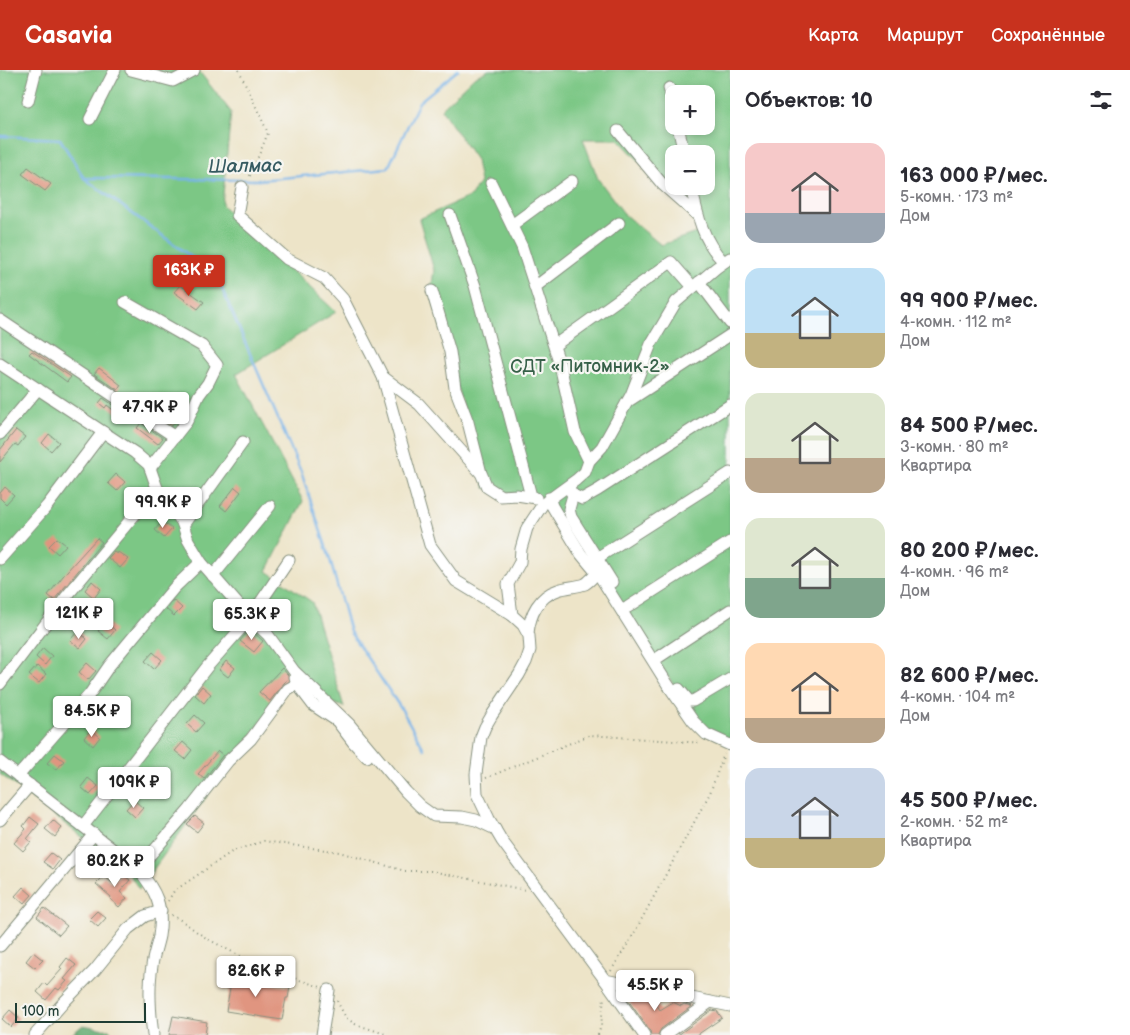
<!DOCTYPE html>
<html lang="ru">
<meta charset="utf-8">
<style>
:root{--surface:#fff;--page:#f7f7f7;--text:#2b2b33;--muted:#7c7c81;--accent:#c8321e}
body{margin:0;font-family:"Balsamiq Sans",sans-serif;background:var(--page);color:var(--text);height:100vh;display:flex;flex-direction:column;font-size:19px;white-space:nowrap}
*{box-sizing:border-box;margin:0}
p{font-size:16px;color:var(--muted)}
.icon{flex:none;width:28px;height:28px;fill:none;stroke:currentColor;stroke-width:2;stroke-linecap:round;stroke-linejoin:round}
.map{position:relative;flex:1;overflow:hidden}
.side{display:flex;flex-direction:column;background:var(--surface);width:400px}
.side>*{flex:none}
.buttons{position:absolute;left:665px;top:15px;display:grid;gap:10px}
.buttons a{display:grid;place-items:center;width:50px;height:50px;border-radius:10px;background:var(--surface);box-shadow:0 2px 8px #0003;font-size:25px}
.scale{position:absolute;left:15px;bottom:12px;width:131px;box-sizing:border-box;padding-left:5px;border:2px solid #1f3d34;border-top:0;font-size:14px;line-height:18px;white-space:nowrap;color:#1f3d34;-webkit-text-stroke:4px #f6f6f2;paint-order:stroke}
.price{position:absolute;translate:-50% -42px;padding:0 11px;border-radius:5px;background:#fff;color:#222;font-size:16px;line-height:32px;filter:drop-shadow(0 1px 2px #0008)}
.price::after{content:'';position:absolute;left:50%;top:30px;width:15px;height:11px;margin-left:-8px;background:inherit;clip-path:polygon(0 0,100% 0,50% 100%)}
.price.current{background:var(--accent);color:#fff}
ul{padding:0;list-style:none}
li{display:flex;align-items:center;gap:15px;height:125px;padding:0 15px}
li span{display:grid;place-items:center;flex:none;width:140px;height:100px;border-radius:15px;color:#555}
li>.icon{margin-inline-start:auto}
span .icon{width:60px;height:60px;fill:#fffc;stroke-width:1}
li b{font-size:21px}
h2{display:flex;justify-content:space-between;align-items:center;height:60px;padding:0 15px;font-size:21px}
header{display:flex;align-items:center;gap:30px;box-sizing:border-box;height:70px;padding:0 25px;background:var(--accent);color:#fff}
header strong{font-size:24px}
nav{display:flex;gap:28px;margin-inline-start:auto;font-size:18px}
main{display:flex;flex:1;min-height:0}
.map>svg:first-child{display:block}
</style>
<header>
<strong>Casavia</strong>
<nav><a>Карта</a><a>Маршрут</a><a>Сохранённые</a></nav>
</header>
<main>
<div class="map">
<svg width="730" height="965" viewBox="0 0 730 965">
<rect width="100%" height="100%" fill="#f6f6f2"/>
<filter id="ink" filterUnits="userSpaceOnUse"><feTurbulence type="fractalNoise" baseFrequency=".02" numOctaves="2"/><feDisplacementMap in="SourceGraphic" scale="10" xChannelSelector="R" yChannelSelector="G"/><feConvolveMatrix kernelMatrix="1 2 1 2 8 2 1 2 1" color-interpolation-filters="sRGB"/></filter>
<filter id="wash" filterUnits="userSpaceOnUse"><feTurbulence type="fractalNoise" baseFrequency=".0096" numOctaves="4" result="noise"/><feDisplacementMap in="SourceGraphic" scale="20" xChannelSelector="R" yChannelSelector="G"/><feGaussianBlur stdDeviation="1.12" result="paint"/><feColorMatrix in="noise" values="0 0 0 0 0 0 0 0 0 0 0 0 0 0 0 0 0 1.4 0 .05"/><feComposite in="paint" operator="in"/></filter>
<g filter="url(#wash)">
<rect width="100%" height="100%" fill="#ede4c8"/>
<g fill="#7cc785" stroke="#4e825c" fill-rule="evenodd">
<polygon points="0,0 198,0 231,42 222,135 336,242 236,304 303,431 267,501 312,532 344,637 286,618 139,819 128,802 0,704"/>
<path d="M489,0H730V674L707,663L545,429L485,418L431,222L434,200L419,149L471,126L480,112L476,90L441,39L474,7ZM674,24H706V56H674ZM583,69H618L694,147L699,162L661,175L625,145L598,109ZM674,84H706V116H674Z"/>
</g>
<polygon fill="#65ac72" stroke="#427453" points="83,955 110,960 115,965 71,965"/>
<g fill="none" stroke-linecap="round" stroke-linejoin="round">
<g stroke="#76b2e8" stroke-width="2.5">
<polyline points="0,66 60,69 84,108 259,110 388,98 419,32 458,0"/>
<polyline points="84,108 216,205 301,402 329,486 350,562 402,640 424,679"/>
</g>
</g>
<g id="blocks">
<g fill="#e09580">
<polygon points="28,97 51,114 45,121 22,104"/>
<polygon points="180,215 204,232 198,239 174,222"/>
<polygon points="32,281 71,307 67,312 29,284"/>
<polygon points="99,298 121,315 118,320 94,304"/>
<polygon points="103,328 125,343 122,347 107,335 105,338 99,333"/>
<polygon points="154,336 175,352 172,356 150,341"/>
<polygon points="141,353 163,368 158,374 137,358"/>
<polygon points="16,360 25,367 18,376 15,374 0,392 0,380"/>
<polygon points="49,364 59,372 51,381 42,373"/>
<polygon points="116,404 125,412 117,421 108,413"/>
<polygon points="5,417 14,425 6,434 0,428 0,423"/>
<polygon points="235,417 241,422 226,441 220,436"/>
<polygon points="162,451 172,459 164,468 155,460"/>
<polygon points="57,468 66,475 58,484 49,476"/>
<polygon points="97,468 102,472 54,530 48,525 67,501"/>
<polygon points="114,482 117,484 118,482 128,489 120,498 108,488"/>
<polygon points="92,511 101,519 94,528 85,520"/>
<polygon points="173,530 182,538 174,546 166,539"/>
<polygon points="71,533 82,542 75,551 66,543 67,541 66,540"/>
<polygon points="106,552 115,560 108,569 98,561"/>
<polygon points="250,559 263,571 254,582 240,571"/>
<polygon points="78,561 87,569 80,578 70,570"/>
<polygon points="43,578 52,586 45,595 36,587"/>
<polygon points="153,582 162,590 154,599 145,591"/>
<polygon points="226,591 235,598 228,607 219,600"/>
<polygon points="87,593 96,601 88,610 79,602"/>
<polygon points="37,596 46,604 39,613 29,605"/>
<polygon points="282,598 288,605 288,608 270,631 259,622"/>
<polygon points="202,616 211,624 204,633 195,625"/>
<polygon points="195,645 204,653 196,662 187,654"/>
<polygon points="91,659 100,667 93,676 84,668"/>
<polygon points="183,672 192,680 185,689 175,681"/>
<polygon points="218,681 223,685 204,709 198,704"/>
<polygon points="55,684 64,691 56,700 47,693"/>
<polygon points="88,708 98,716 90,725 81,717"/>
<polygon points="134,730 143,738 135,747 126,739"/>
<polygon points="195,746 204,753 197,762 187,754"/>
<polygon points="30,747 39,754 27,769 31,772 23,781 14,773 26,759 23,756"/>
<polygon points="53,750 62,758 55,767 45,759"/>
<polygon points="51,783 60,790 53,799 43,792"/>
<polygon points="121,803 130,810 120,822 127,828 119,837 110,829 111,827 96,814 104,806 112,813"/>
<polygon points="23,817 32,825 24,834 15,826"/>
<polygon points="44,838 67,856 59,865 37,847"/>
<polygon points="97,841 106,848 98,857 89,849"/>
<polygon points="33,882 43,890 35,898 26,891"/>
<polygon points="67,888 76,895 64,909 67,911 59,920 56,918 46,930 37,922 44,913 47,916 62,899 60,897"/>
<polygon points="224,907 290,917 288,928 286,928 282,950 226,941 230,919 222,918"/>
<polygon points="625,922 653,928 660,940 673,932 681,936 684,934 692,936 661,959 658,965 651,965 650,961 623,923"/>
<polygon points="10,940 19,948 11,957 2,949"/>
<polygon points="712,940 717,941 722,948 697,965 678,965"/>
<polygon points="173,946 207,952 205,965 169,965"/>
</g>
</g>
</g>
<g filter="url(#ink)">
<use href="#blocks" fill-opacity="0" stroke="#86907e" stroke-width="1"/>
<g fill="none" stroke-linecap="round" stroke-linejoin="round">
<g stroke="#86907e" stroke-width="13">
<g id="minor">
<polyline points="131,0 173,11 194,0"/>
<polyline points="669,18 674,39"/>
<polyline points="28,31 36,0"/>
<polyline points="90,49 115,0"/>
<polyline points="678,56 684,84"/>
<polyline points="618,61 663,115 698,146"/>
<polyline points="491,113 522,177 560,295 575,362 589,391"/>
<path d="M691,116C697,144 703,172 724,192"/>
<polyline points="242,117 237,145 287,189 324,208 343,229 383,307 430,475 456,511 512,545"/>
<polyline points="450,145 475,216 531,426"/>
<polyline points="512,155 572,111"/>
<polyline points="699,212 730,253"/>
<polyline points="535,217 619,153"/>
<polyline points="432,221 450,282 455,318 468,352 481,403 487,417 501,426 517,425 536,428"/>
<polyline points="125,232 202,276 217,295 208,313 199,325 187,351 150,398"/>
<polyline points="0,250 175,367"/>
<polyline points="555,275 671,192 693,217"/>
<polyline points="0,294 135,383 149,395 157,418 182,452 188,470 201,492 250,548 268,565 294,601 349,654 406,722 420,736 434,746 462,747 476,750 495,759"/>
<polyline points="383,307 419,334 480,402"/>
<polyline points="627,332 730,265"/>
<polyline points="0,364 38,319"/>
<polyline points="568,417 573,425 569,439 571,447 612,512"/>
<polyline points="573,425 582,429 598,420 730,335"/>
<polyline points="549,428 552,436 581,484 601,508 668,615 693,651 706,664 730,675"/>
<polyline points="183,455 243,372"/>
<polyline points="597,488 730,403"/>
<polyline points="0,489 47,436 103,362"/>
<polyline points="213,506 270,436"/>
<polyline points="628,537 730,472"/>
<path d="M528,563C530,544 539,526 558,520C566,517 577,517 585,514C590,511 593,507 597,503"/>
<polyline points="659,587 730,540"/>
<polyline points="295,607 297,614 313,635 337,651 353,672 367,687"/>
<polyline points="0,614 66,527 157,418"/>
<polyline points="679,619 689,631 693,631 730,609"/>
<path d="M0,692L138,799C156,821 164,836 159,866C157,876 153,886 152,896C148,919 150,942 153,965"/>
<polyline points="18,706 89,625 109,596 174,518 201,492"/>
<polyline points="0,750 30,715"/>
<polyline points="83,756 207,597 250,548 289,490"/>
<polyline points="138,799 190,739 228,691 251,669 288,619 297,614"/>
<polyline points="0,876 94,764"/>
<polyline points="605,910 730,936"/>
<polyline points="35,965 64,932 95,900 128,859 145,846 161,841"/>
<polyline points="322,965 329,920"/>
<polyline points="644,965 605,910 502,771 489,749 477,724 476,704 481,667 485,657 492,645 519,605 526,592 530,580 529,566 523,555 512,545 508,514 520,492 521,479 527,458 543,434 576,410 585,402 589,391 602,377 631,325 651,274 676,232 716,198 730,188"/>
<polyline points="665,965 710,932"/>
</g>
</g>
<g stroke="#86907e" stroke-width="2" stroke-dasharray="1 4" stroke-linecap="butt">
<polyline points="239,0 268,63 251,104 248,109"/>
<polyline points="486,708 590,665 702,673"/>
<polyline points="168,831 174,821 233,781 264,771 339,782 405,801 431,801 526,820"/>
<path d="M171,845C185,851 196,863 210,870C245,890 282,905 321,917"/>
<polyline points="611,901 632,867 710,723 724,684"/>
<polyline points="337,931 346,948 355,954 388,965"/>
<polyline points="598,965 601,956 604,927"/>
</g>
<use href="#minor" stroke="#fff" stroke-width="11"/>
</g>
</g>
<g text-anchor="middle" stroke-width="4.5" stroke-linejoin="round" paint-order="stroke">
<g font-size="18" fill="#366048" stroke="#f6f6f2">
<text x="590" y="302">СДТ «Питомник-2»</text>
</g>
<g font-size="19" font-style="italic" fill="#355a61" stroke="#f6f6f2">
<text transform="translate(245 95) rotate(-1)" y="7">Шалмас</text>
</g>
</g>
</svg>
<div class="buttons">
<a>+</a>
<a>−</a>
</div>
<div class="scale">100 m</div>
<b class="price current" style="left:189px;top:227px">163K ₽</b>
<b class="price" style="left:150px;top:364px">47.9K ₽</b>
<b class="price" style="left:163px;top:459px">99.9K ₽</b>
<b class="price" style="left:79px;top:570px">121K ₽</b>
<b class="price" style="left:252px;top:571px">65.3K ₽</b>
<b class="price" style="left:92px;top:668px">84.5K ₽</b>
<b class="price" style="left:134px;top:739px">109K ₽</b>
<b class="price" style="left:115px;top:818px">80.2K ₽</b>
<b class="price" style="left:256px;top:928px">82.6K ₽</b>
<b class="price" style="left:655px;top:942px">45.5K ₽</b>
</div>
<section class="side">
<h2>Объектов: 10<svg class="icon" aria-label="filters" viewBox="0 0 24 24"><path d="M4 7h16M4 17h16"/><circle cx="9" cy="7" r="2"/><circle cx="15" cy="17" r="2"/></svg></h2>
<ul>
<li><span style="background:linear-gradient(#f6c9c9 70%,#9aa5b1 0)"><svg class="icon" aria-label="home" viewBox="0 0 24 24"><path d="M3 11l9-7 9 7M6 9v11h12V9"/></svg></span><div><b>163 000 ₽/мес.</b><p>5-комн. · 173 m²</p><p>Дом</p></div></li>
<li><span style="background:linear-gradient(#bfe0f5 65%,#c2b280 0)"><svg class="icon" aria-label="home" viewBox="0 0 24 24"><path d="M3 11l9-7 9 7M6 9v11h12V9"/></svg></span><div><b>99 900 ₽/мес.</b><p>4-комн. · 112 m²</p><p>Дом</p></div></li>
<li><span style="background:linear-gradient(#dfe7d0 65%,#b9a48a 0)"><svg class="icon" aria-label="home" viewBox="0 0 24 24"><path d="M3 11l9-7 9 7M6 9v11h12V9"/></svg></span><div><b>84 500 ₽/мес.</b><p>3-комн. · 80 m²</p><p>Квартира</p></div></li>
<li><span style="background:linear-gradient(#dfe7d0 60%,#7fa58c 0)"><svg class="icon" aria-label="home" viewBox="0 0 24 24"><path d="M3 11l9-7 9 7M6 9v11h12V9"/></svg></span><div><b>80 200 ₽/мес.</b><p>4-комн. · 96 m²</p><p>Дом</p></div></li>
<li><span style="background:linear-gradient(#ffd9b3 75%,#b9a48a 0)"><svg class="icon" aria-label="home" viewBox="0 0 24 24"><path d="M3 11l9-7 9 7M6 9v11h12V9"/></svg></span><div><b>82 600 ₽/мес.</b><p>4-комн. · 104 m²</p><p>Дом</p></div></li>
<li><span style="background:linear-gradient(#c9d6e8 70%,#c2b280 0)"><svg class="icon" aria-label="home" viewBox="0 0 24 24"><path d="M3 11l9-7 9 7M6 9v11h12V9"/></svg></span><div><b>45 500 ₽/мес.</b><p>2-комн. · 52 m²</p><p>Квартира</p></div></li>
</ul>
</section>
</main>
